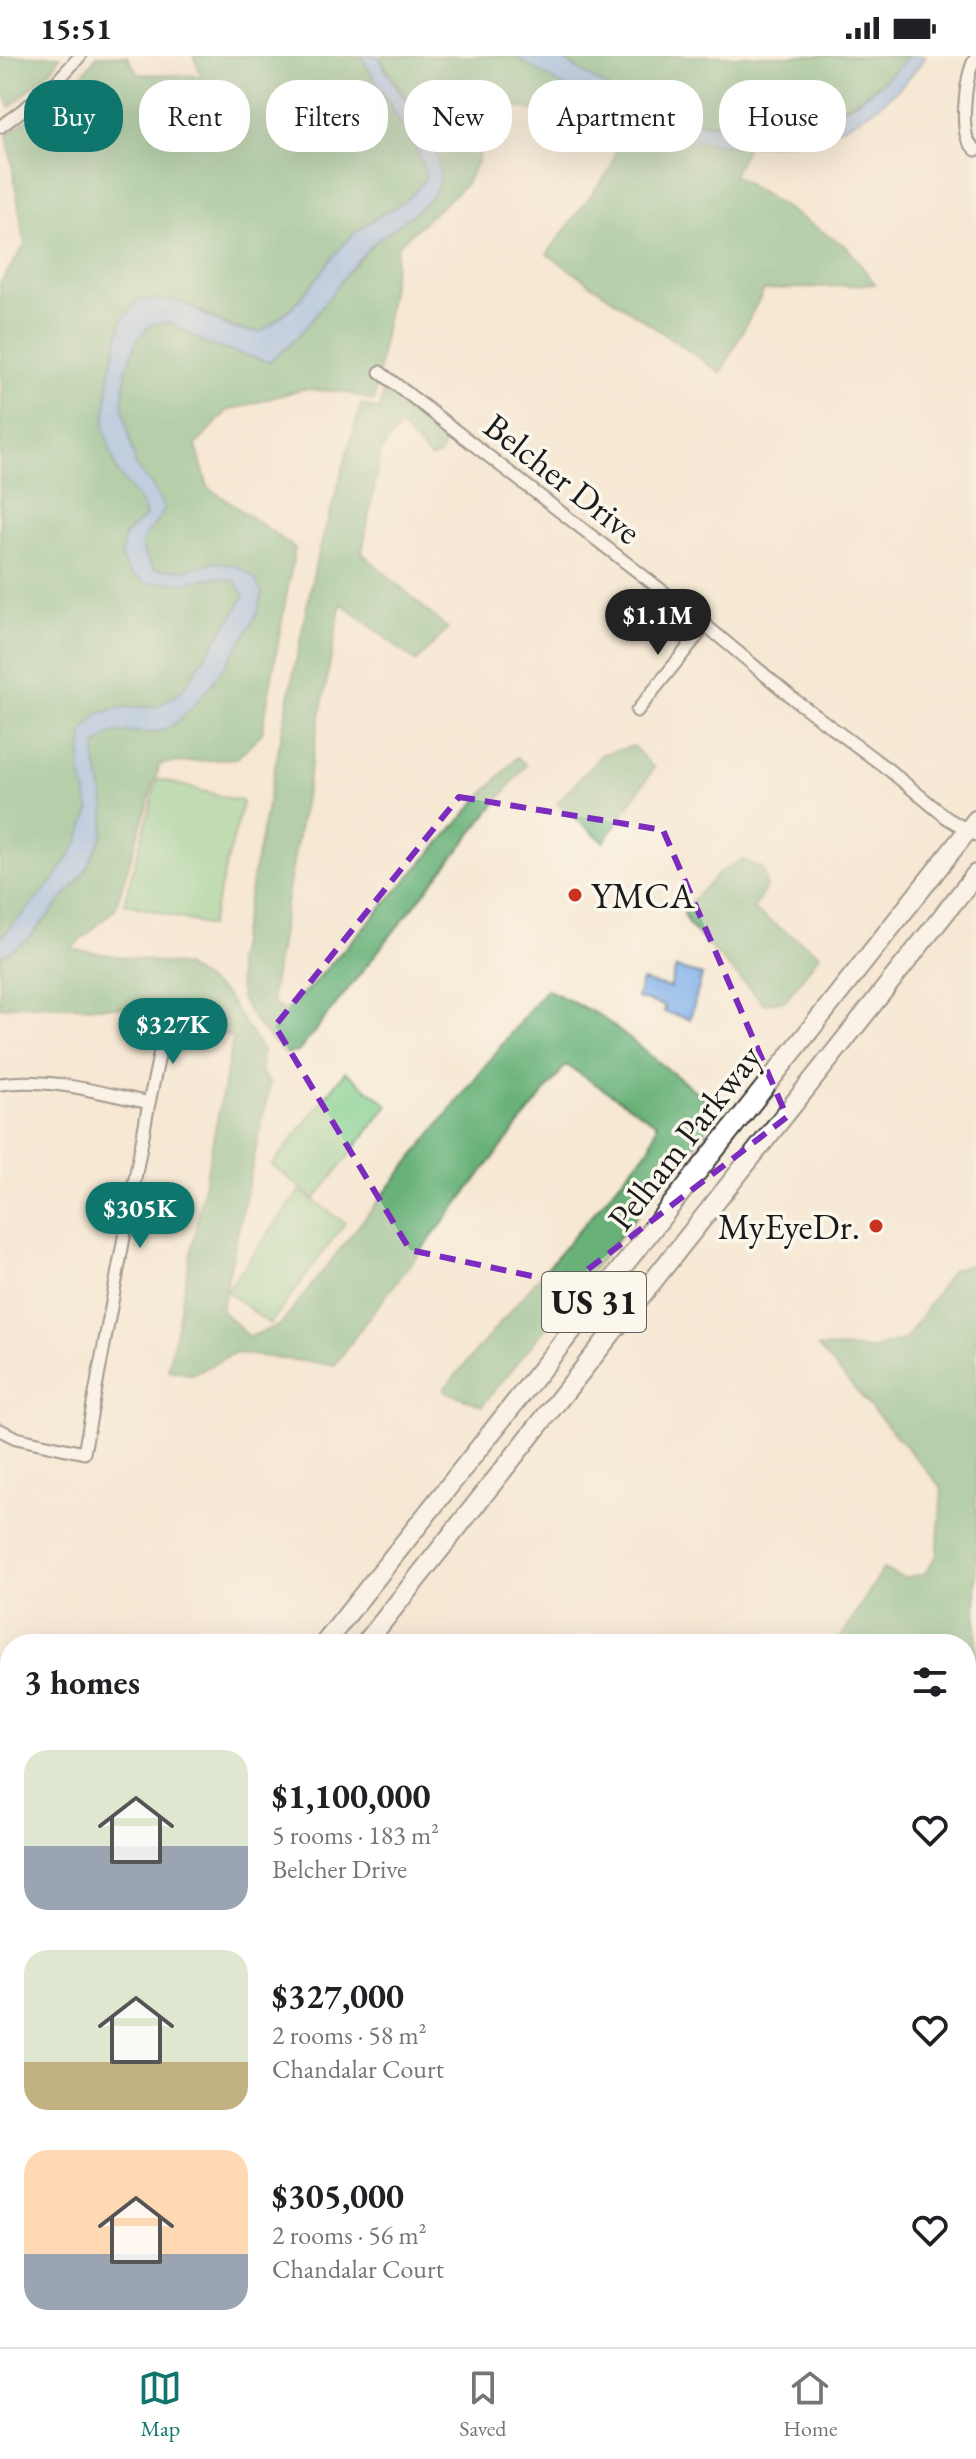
<!DOCTYPE html>
<meta charset="utf-8">
<style>
:root{--surface:#fff;--page:#f2f2f2;--text:#202124;--muted:#757577;--line:#e0e0e0;--accent:#0f766e}
body{margin:0;font-family:"EB Garamond",serif;background:var(--page);color:var(--text);height:100vh;display:flex;flex-direction:column;font-size:30px;white-space:nowrap}
*{box-sizing:border-box;margin:0}
p{font-size:26px;color:var(--muted)}
.icon{flex:none;width:44px;height:44px;fill:none;stroke:currentColor;stroke-width:2;stroke-linecap:round;stroke-linejoin:round}
.map{position:relative;flex:1;overflow:hidden}
.panel{position:absolute;left:0px;top:1578px;width:976px;height:714px;display:flex;flex-direction:column;background:var(--surface);border-radius:32px 32px 0 0;box-shadow:0 8px 32px #0002}
.panel>*{flex:none}
.banner{position:absolute;left:24px;top:24px;width:928px;height:72px;display:flex;gap:16px}
.price{position:absolute;translate:-50% -68px;padding:0 18px;border-radius:28px;background:var(--accent);color:#fff;font-size:26px;line-height:52px;filter:drop-shadow(0 2px 4px #0008)}
.price::after{content:'';position:absolute;left:50%;top:48px;width:24px;height:18px;margin-left:-12px;background:inherit;clip-path:polygon(0 0,100% 0,50% 100%)}
.price.active{background:#222;color:#fff}
ul{padding:0;list-style:none}
li{display:flex;align-items:center;gap:24px;height:200px;padding:0 24px}
li span{display:grid;place-items:center;flex:none;width:224px;height:160px;border-radius:24px;color:#555}
li>.icon{margin-inline-start:auto}
span .icon{width:96px;height:96px;fill:#fffc;stroke-width:1}
li b{font-size:34px}
h2{display:flex;justify-content:space-between;align-items:center;height:96px;padding:0 24px;font-size:34px}
.tag{padding:0 28px;border-radius:32px;background:var(--surface);box-shadow:0 8px 32px #0002;font-size:28px;line-height:72px}
.tag.active{background:var(--accent);color:#fff}
.status{display:flex;justify-content:space-between;align-items:center;height:56px;padding:0 40px;background:var(--surface);direction:ltr}
.status svg{height:22px;fill:currentColor}
.menu{display:flex;justify-content:space-around;align-items:center;height:112px;border-top:2px solid var(--line);background:var(--surface);font-size:22px;color:var(--muted)}
.menu a{display:grid;justify-items:center;gap:4px}
.menu .active{color:var(--accent)}
.map>svg:first-child{display:block}
</style>
<div class="status"><b>15:51</b><svg viewBox="0 0 49 12"><path d="M0 12V9h3v3zM5 12V6h3v6zM10 12V3h3v9zM15 12V0h3v12zM26 1h20v11H26zM47 4h2v5h-2z"/></svg></div>
<div class="map">
<svg width="976" height="2291" viewBox="0 0 976 2291">
<rect width="100%" height="100%" fill="#fbf7ec"/>
<filter id="ink" filterUnits="userSpaceOnUse"><feTurbulence type="fractalNoise" baseFrequency=".0125" numOctaves="2"/><feDisplacementMap in="SourceGraphic" scale="16" xChannelSelector="R" yChannelSelector="G"/><feConvolveMatrix kernelMatrix="1 2 1 2 8 2 1 2 1" color-interpolation-filters="sRGB"/></filter>
<filter id="wash" filterUnits="userSpaceOnUse"><feTurbulence type="fractalNoise" baseFrequency=".006" numOctaves="4" result="noise"/><feDisplacementMap in="SourceGraphic" scale="32" xChannelSelector="R" yChannelSelector="G"/><feGaussianBlur stdDeviation="1.8" result="paint"/><feColorMatrix in="noise" values="0 0 0 0 0 0 0 0 0 0 0 0 0 0 0 0 0 1.4 0 .05"/><feComposite in="paint" operator="in"/></filter>
<g filter="url(#wash)">
<rect width="100%" height="100%" fill="#f6e8d3"/>
<g fill="#81ce8d" stroke="#4e7554" stroke-width="2">
<polygon points="158,723 243,746 210,870 124,847"/>
<polygon points="345,1016 388,1049 315,1143 272,1109"/>
<polygon points="300,1135 345,1167 270,1268 226,1235"/>
</g>
<g fill="#68b178" stroke="#42664a" stroke-width="2">
<polygon points="0,0 60,0 53,12 10,51 0,26"/>
<path d="M97,0H127L138,18L202,20L193,0H361L419,99L426,120C413,147 387,153 364,170C337,190 321,220 299,244C288,256 274,266 261,276L236,273L186,248L122,265L110,316L104,372L117,415L142,448L146,460L124,480L121,503L188,526L216,521L235,525L244,539L239,550L181,636L156,651L120,652L80,714C83,726 91,745 89,757C82,803 31,850 0,883V365L2,348L0,227L25,189L7,78L69,35Z"/>
<path d="M379,0H517L624,63L709,86L747,90L733,119L847,191L875,228L764,234L721,317L547,198L611,112L619,82L528,53L483,47L478,104L465,129L398,189L374,345L345,336L303,333L227,355L196,389L208,431L295,492L262,677L237,702L160,708L115,853L71,893L185,910L226,939L262,994L261,1016L270,1028L221,1254L249,1281L280,1269L546,933L599,959L707,1044L710,1056L705,1076L482,1350L443,1334L650,1091L657,1068L566,1009L367,1264L335,1309L234,1297L193,1319L168,1314L233,982L149,952L16,949L0,952V901L27,884L83,819L103,778L105,749L96,707V690L106,679L121,676L162,675L213,626L256,560L262,537L215,506L183,514L154,513C137,492 138,481 159,464L154,433L136,410L122,348L126,314L137,284L151,268L170,266L206,288L269,305L373,188L423,148L436,134L437,98L428,76Z"/>
<path d="M557,0H908C857,60 790,78 714,68C695,65 676,64 659,57C622,44 590,20 557,0Z"/>
<polygon points="384,331 445,387 440,399 431,403 400,370 381,395 362,497 448,573 416,606 341,547 290,823 272,938 273,947 284,955 310,931 517,701 526,709 298,996 285,998 256,967 241,943 236,906 315,510 361,348 379,354"/>
<polygon points="633,690 654,712 604,786 557,747 602,698"/>
<polygon points="742,803 763,813 766,831 753,854 820,898 786,944 764,948 688,868 683,854 719,817"/>
<polygon points="976,1205 976,1674 966,1672 966,1588 837,1588 883,1513 903,1522 924,1518 937,1499 942,1432 818,1291 873,1293 906,1283 952,1214 974,1208"/>
<polygon points="966,1741 972,1742 976,1747 976,2291 196,2291 203,2282 966,2282"/>
</g>
<g fill="#81b0eb" stroke="#4e6684" stroke-width="2">
<path d="M361,0H379C396,42 437,70 440,118C442,144 392,171 374,187C335,223 314,274 269,306L206,288L170,266L151,268L137,284L126,314L122,348L136,410L154,433L164,454C151,481 128,481 154,513L183,514L215,506L237,510L254,522L262,537C260,545 259,554 255,561C243,586 187,670 160,675C134,680 117,667 96,690V707L105,749L103,778L83,819L27,884L0,901V883L52,827L77,788L90,755L80,714L83,676L98,658L120,652L156,651L181,636L239,550L244,539L235,525L216,521L188,526L146,527L130,517L121,502L124,480L146,460L142,448L117,415L104,372L110,316L122,265L138,245C189,237 194,259 235,273C243,275 253,275 261,276C274,266 288,256 299,244C321,220 337,190 364,170C387,153 413,147 426,120L419,99Z"/>
<path d="M514,0C526,0 544,0 556,0C563,2 571,9 577,13C596,24 615,38 635,47C695,74 775,81 837,56C862,45 891,21 908,0H926C854,103 733,107 625,63C589,48 547,20 514,0Z"/>
<polygon points="676,912 702,919 690,963 664,956 665,950 637,942 642,925 670,932"/>
</g>
</g>
<g filter="url(#ink)">
<g fill="none" stroke-linecap="round" stroke-linejoin="round">
<g stroke="#3d3b37" stroke-width="15">
<g id="street">
<path d="M976,1C966,16 962,60 966,78C967,85 971,89 976,94"/>
<polyline points="0,71 49,34 80,0"/>
<polyline points="380,316 691,557 795,644 889,714 947,762 976,779"/>
<polyline points="637,655 706,569"/>
<path d="M0,1028C49,1021 102,1037 149,1047L84,1397L16,1382L0,1374"/>
<polyline points="149,1047 166,967"/>
<polyline points="0,1639 10,1641"/>
</g>
</g>
<g stroke="#3d3b37" stroke-width="22">
<g id="primary">
<polyline points="324,1588 976,764"/>
<polyline points="365,1588 976,818"/>
<polyline points="0,1997 10,1984"/>
<polyline points="0,2003 10,2011"/>
<polyline points="0,2049 10,2037"/>
</g>
</g>
<use href="#street" stroke="#fff" stroke-width="11"/>
<use href="#primary" stroke="#fff" stroke-width="18"/>
</g>
</g>
<path d="M0 0H976V2291H0ZM459,741L663,774L787,1061L569,1228L410,1194L275,970Z" fill="#f6e8d3" fill-opacity=".55" fill-rule="evenodd"/>
<path fill="none" stroke="#7b2cbf" stroke-width="6" stroke-dasharray="16 10" stroke-linejoin="round" d="M459,741L663,774L787,1061L569,1228L410,1194L275,970Z"/>
<g fill="#c8321e" stroke="#fbf7ec" stroke-width="3">
<circle cx="575" cy="839" r="8"/>
<circle cx="876" cy="1170" r="8"/>
</g>
<g text-anchor="middle" stroke-width="7" stroke-linejoin="round" paint-order="stroke">
<rect fill="#fbf7ec" stroke="#5f5e5a" stroke-width="2" x="542" y="1216" width="104" height="60" rx="6"/>
<g font-size="34" font-weight="bold" fill="#1c1c1c">
<text x="594" y="1258">US 31</text>
</g>
<g font-size="36" fill="#1c1c1c" stroke="#fbf7ec">
<text transform="translate(563 422) rotate(38)" y="13">Belcher Drive</text>
<text transform="translate(684 1081) rotate(-52)" y="13">Pelham Parkway</text>
</g>
<g font-size="36" fill="#1c1c1c" stroke="#fbf7ec" text-anchor="start">
<text x="591" y="852">YMCA</text>
<text x="860" y="1183" text-anchor="end">MyEyeDr.</text>
</g>
</g>
</svg>
<b class="price active" style="left:658px;top:601px">$1.1M</b>
<b class="price" style="left:173px;top:1010px">$327K</b>
<b class="price" style="left:140px;top:1194px">$305K</b>
<div class="banner">
<a class="tag active">Buy</a>
<a class="tag">Rent</a>
<a class="tag">Filters</a>
<a class="tag">New</a>
<a class="tag">Apartment</a>
<a class="tag">House</a>
</div>
<section class="panel">
<h2>3 homes<svg class="icon" aria-label="filters" viewBox="0 0 24 24"><path d="M4 7h16M4 17h16"/><circle cx="9" cy="7" r="2"/><circle cx="15" cy="17" r="2"/></svg></h2>
<ul>
<li><span style="background:linear-gradient(#dfe7d0 60%,#9aa5b1 0)"><svg class="icon" aria-label="home" viewBox="0 0 24 24"><path d="M3 11l9-7 9 7M6 9v11h12V9"/></svg></span><div><b>$1,100,000</b><p>5 rooms · 183 m²</p><p>Belcher Drive</p></div><svg class="icon" aria-label="heart" viewBox="0 0 24 24"><path d="M12 20l-8-8c-3-5 5-10 8-4 3-6 11-1 8 4z"/></svg></li>
<li><span style="background:linear-gradient(#dfe7d0 70%,#c2b280 0)"><svg class="icon" aria-label="home" viewBox="0 0 24 24"><path d="M3 11l9-7 9 7M6 9v11h12V9"/></svg></span><div><b>$327,000</b><p>2 rooms · 58 m²</p><p>Chandalar Court</p></div><svg class="icon" aria-label="heart" viewBox="0 0 24 24"><path d="M12 20l-8-8c-3-5 5-10 8-4 3-6 11-1 8 4z"/></svg></li>
<li><span style="background:linear-gradient(#ffd9b3 65%,#9aa5b1 0)"><svg class="icon" aria-label="home" viewBox="0 0 24 24"><path d="M3 11l9-7 9 7M6 9v11h12V9"/></svg></span><div><b>$305,000</b><p>2 rooms · 56 m²</p><p>Chandalar Court</p></div><svg class="icon" aria-label="heart" viewBox="0 0 24 24"><path d="M12 20l-8-8c-3-5 5-10 8-4 3-6 11-1 8 4z"/></svg></li>
</ul>
</section>
</div>
<nav class="menu">
<a class="active"><svg class="icon" aria-label="map" viewBox="0 0 24 24"><path d="M3 6l6-2 6 2 6-2v14l-6 2-6-2-6 2zM9 4v14M15 6v14"/></svg>Map</a>
<a><svg class="icon" aria-label="saved" viewBox="0 0 24 24"><path d="M7 4h10v16l-5-4-5 4z"/></svg>Saved</a>
<a><svg class="icon" aria-label="home" viewBox="0 0 24 24"><path d="M3 11l9-7 9 7M6 9v11h12V9"/></svg>Home</a>
</nav>
